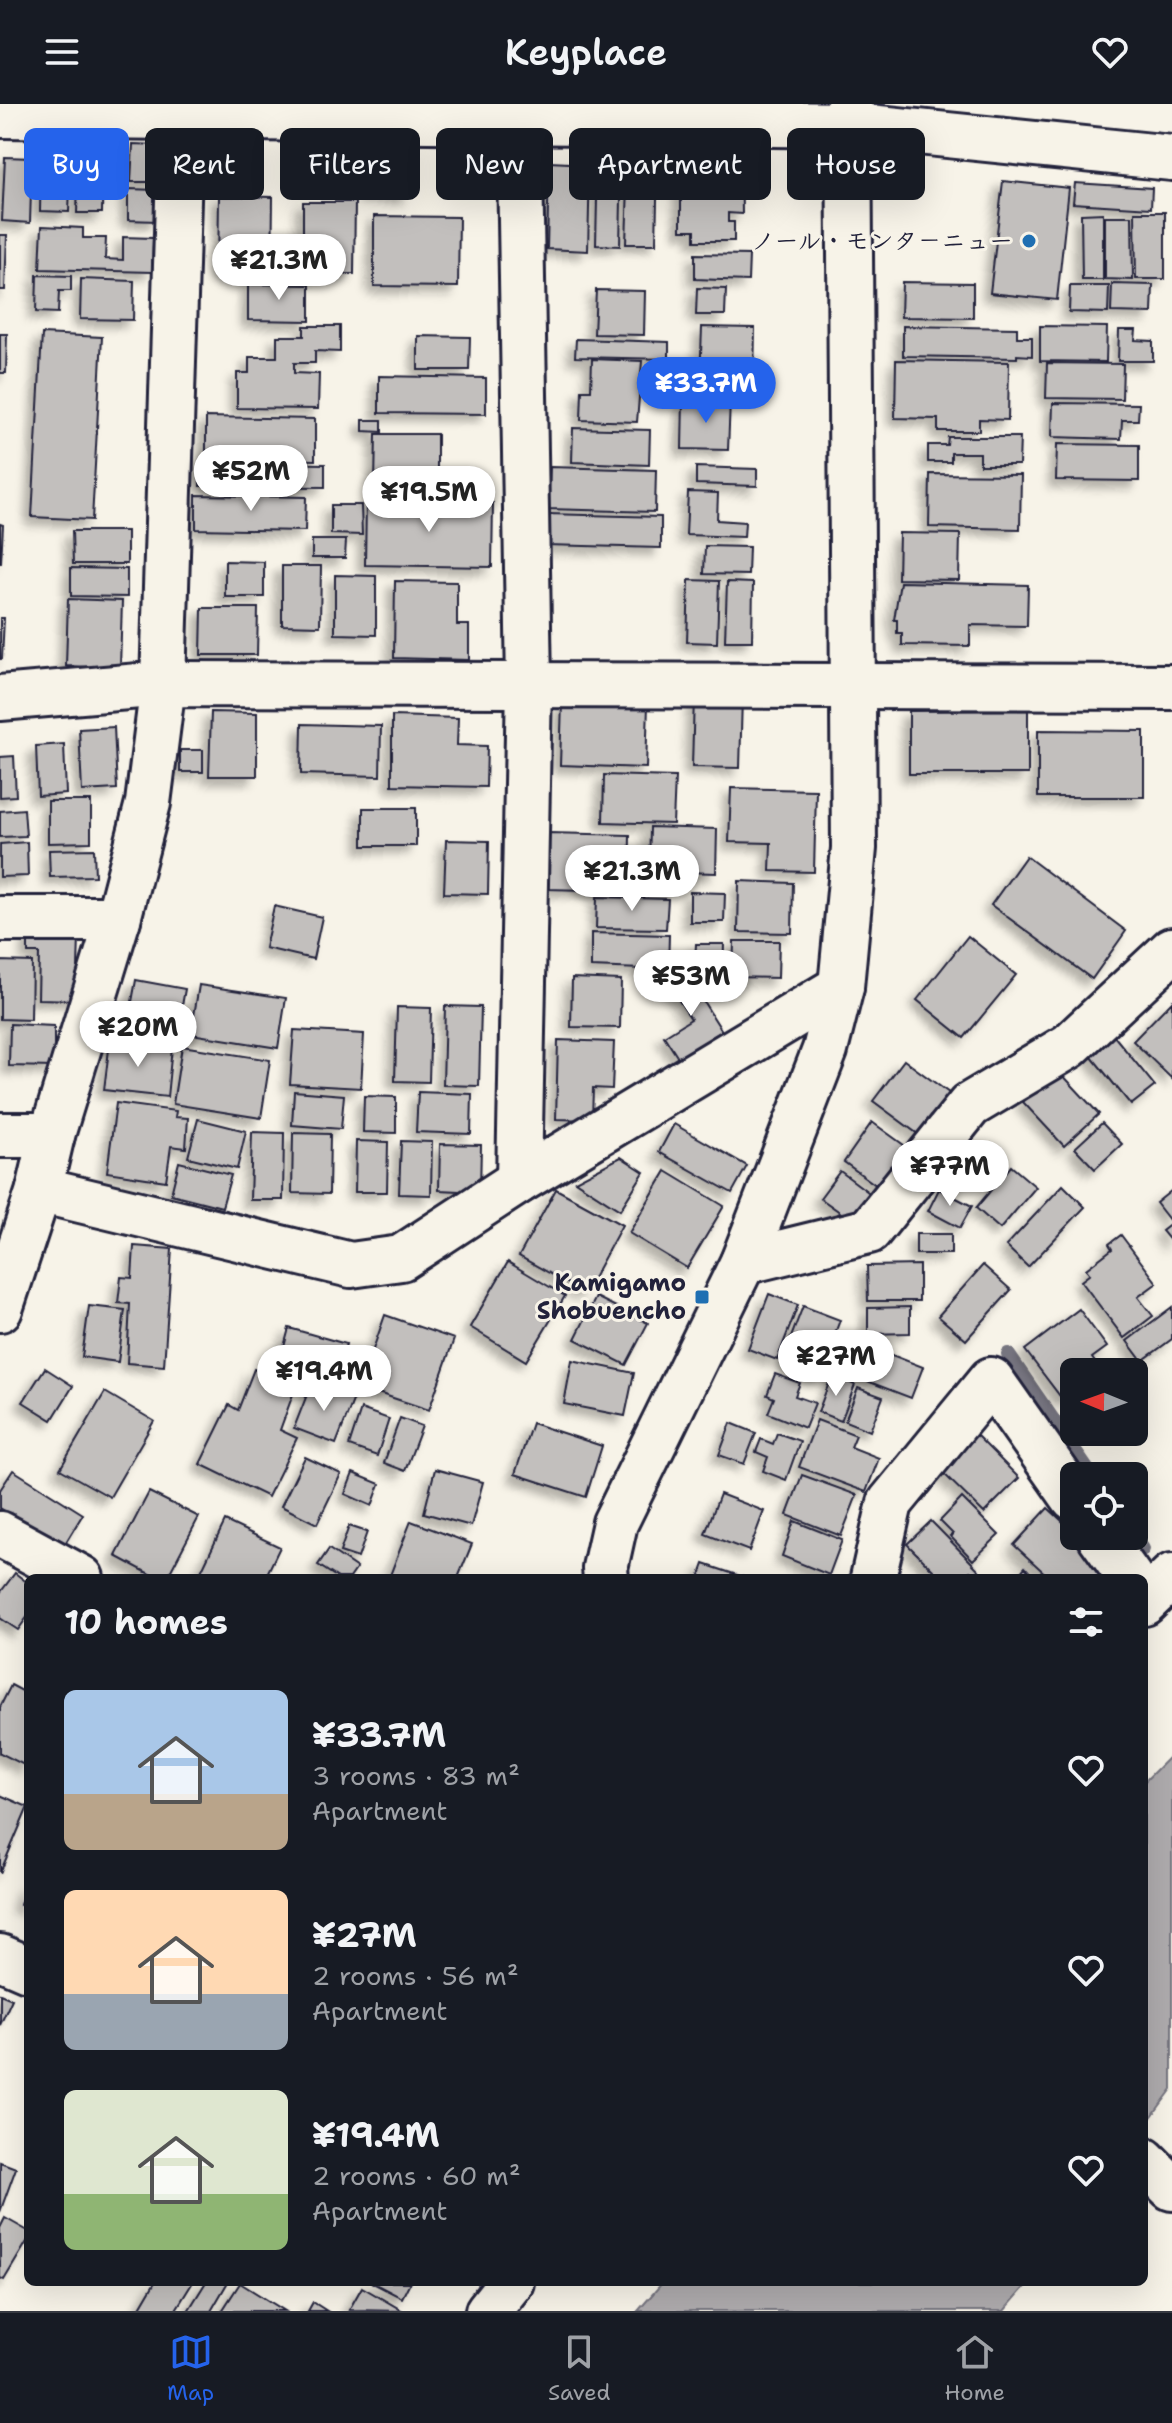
<!DOCTYPE html>
<meta charset="utf-8">
<style>
:root{--surface:#171b24;--page:#242831;--text:#f1f3f6;--muted:#9ea1a6;--line:#363941;--accent:#2563eb}
body{margin:0;font-family:"Shantell Sans","Klee One",sans-serif;background:var(--page);color:var(--text);height:100vh;display:flex;flex-direction:column;font-size:30px;white-space:nowrap}
*{box-sizing:border-box;margin:0}
p{font-size:26px;color:var(--muted)}
.icon{flex:none;width:44px;height:44px;fill:none;stroke:currentColor;stroke-width:2;stroke-linecap:round;stroke-linejoin:round}
.map{position:relative;flex:1;overflow:hidden}
.sheet{position:absolute;left:24px;top:1470px;width:1124px;height:712px;display:flex;flex-direction:column;background:var(--surface);border-radius:12px;box-shadow:0 8px 32px #0002}
.sheet>*{flex:none}
.hud{position:absolute;left:24px;top:24px;width:1124px;height:72px;display:flex;gap:16px}
.needle{width:52px;rotate:271deg}
.tools{position:absolute;left:1060px;top:1254px;display:grid;gap:16px}
.tools a{display:grid;place-items:center;width:88px;height:88px;border-radius:12px;background:var(--surface);box-shadow:0 8px 32px #0002;font-size:40px}
.price{position:absolute;translate:-50% -68px;padding:0 18px;border-radius:28px;background:#fff;color:#222;font-size:26px;line-height:52px;filter:drop-shadow(0 2px 4px #0008)}
.price::after{content:'';position:absolute;left:50%;top:48px;width:24px;height:18px;margin-left:-12px;background:inherit;clip-path:polygon(0 0,100% 0,50% 100%)}
.price.active{background:var(--accent);color:#fff}
ul{padding:0;list-style:none}
li{display:flex;align-items:center;gap:24px;height:200px;padding:0 40px}
li span{display:grid;place-items:center;flex:none;width:224px;height:160px;border-radius:12px;color:#555}
li>.icon{margin-inline-start:auto}
span .icon{width:96px;height:96px;fill:#fffc;stroke-width:1}
li b{font-size:34px}
h2{display:flex;justify-content:space-between;align-items:center;height:96px;padding:0 40px;font-size:34px}
.chip{padding:0 28px;border-radius:12px;background:var(--surface);box-shadow:0 8px 32px #0002;font-size:28px;line-height:72px}
.chip.active{background:var(--accent);color:#fff}
header{display:flex;justify-content:space-between;align-items:center;height:104px;padding:0 40px;background:var(--surface);font-size:36px;font-weight:600}
.tabs{display:flex;justify-content:space-around;align-items:center;height:112px;border-top:2px solid var(--line);background:var(--surface);font-size:22px;color:var(--muted)}
.tabs a{display:grid;justify-items:center;gap:4px}
.tabs .active{color:var(--accent)}
.map>svg:first-child{display:block}
</style>
<header><svg class="icon" aria-label="menu" viewBox="0 0 24 24"><path d="M4 6h16M4 12h16M4 18h16"/></svg>Keyplace<svg class="icon" aria-label="heart" viewBox="0 0 24 24"><path d="M12 20l-8-8c-3-5 5-10 8-4 3-6 11-1 8 4z"/></svg></header>
<div class="map">
<svg width="1172" height="2207" viewBox="0 0 1172 2207">
<defs>
<filter id="shadow"><feDropShadow dx="-7" dy="7" stdDeviation="4" flood-color="#0004"/></filter>
</defs>
<rect width="100%" height="100%" fill="#f7f3e8"/>
<filter id="ink" filterUnits="userSpaceOnUse"><feTurbulence type="fractalNoise" baseFrequency=".0125" numOctaves="2"/><feDisplacementMap in="SourceGraphic" scale="16" xChannelSelector="R" yChannelSelector="G"/><feConvolveMatrix kernelMatrix="1 2 1 2 8 2 1 2 1" color-interpolation-filters="sRGB"/></filter>
<g filter="url(#ink)">
<g fill="#aeabad" stroke="#76747f" stroke-width="2">
<polygon points="1172,1650 1172,1985 1144,2023 1144,1678"/>
<polygon points="663,2178 1029,2178 1004,2207 638,2207"/>
</g>
<g fill="none" stroke-linecap="round" stroke-linejoin="round">
<g stroke="#76747f" stroke-width="14">
<polyline points="1008,1250 1092,1372"/>
<polyline points="1134,1432 1143,1445"/>
</g>
</g>
<g fill="#c2bfbd" stroke="#22223b" stroke-width="2" filter="url(#shadow)">
<polygon points="133,40 160,41 159,78 131,78"/>
<polygon points="368,44 409,44 408,92 367,91"/>
<polygon points="598,48 622,49 620,142 596,141"/>
<polygon points="681,48 741,48 742,110 728,109 728,118 734,118 734,137 695,137 695,126 681,126"/>
<polygon points="629,51 658,51 656,140 626,140"/>
<polygon points="5,53 32,54 30,119 2,117"/>
<polygon points="41,55 71,56 69,108 40,107"/>
<polygon points="85,56 103,57 102,109 77,109 78,81 85,81"/>
<polygon points="549,58 590,60 588,147 547,145"/>
<polygon points="1003,77 1069,84 1057,196 990,189"/>
<polygon points="1075,79 1152,84 1151,104 1073,99"/>
<polygon points="128,85 158,86 157,117 128,116"/>
<polygon points="219,92 273,93 272,171 218,170"/>
<polygon points="303,98 355,98 354,170 303,170"/>
<polygon points="1135,108 1165,108 1165,175 1136,175"/>
<polygon points="1103,109 1103,176 1082,176 1081,110"/>
<polygon points="374,112 459,113 458,183 374,182"/>
<polygon points="1105,112 1132,112 1133,176 1105,175"/>
<polygon points="42,122 83,124 83,134 106,134 105,155 123,156 123,133 153,134 152,168 40,165"/>
<polygon points="0,131 7,131 5,186 0,186"/>
<polygon points="695,150 749,151 748,177 695,175"/>
<polygon points="37,171 71,172 71,187 59,187 58,209 36,208"/>
<polygon points="81,175 134,177 133,216 80,215"/>
<polygon points="902,178 973,179 973,214 901,213"/>
<polygon points="248,180 310,181 310,217 248,216"/>
<polygon points="1112,180 1153,181 1152,209 1111,208"/>
<polygon points="1070,182 1109,182 1108,209 1069,208"/>
<polygon points="697,184 726,185 725,211 696,211"/>
<polygon points="596,186 645,187 644,231 594,230"/>
<polygon points="304,222 340,222 340,248 315,247 315,259 294,259 294,269 319,270 318,305 237,304 237,269 249,269 249,253 277,253 277,232 304,232"/>
<polygon points="903,222 1017,224 1017,233 1032,233 1032,252 1017,251 1017,254 903,252"/>
<polygon points="1040,222 1107,223 1106,258 1040,257"/>
<polygon points="702,223 755,224 754,278 700,277"/>
<polygon points="1119,226 1136,226 1135,236 1153,237 1153,257 1118,257"/>
<polygon points="0,230 7,230 6,269 0,269"/>
<polygon points="42,230 102,233 92,416 32,413"/>
<polygon points="418,232 470,233 469,266 418,266"/>
<polygon points="576,235 669,238 669,255 575,253"/>
<polygon points="592,255 642,257 637,318 581,316 582,286 591,286"/>
<polygon points="896,256 1009,258 1008,316 979,315 979,327 938,327 938,315 895,314"/>
<polygon points="1047,259 1123,260 1122,295 1046,294"/>
<polygon points="661,260 684,260 683,282 661,282"/>
<polygon points="379,272 486,274 486,310 379,309"/>
<polygon points="683,295 730,297 728,346 682,345"/>
<polygon points="1053,299 1139,300 1138,316 1122,316 1121,335 1052,333"/>
<polygon points="206,313 315,315 315,356 206,354"/>
<polygon points="363,316 382,316 382,328 363,327"/>
<polygon points="573,324 650,326 649,361 572,358"/>
<polygon points="376,330 437,330 437,382 375,381"/>
<polygon points="948,333 1020,333 1019,361 980,361 980,349 951,349 951,358 928,358 928,341 947,341"/>
<polygon points="1057,340 1139,341 1139,377 1056,376"/>
<polygon points="201,358 325,360 325,383 200,382"/>
<polygon points="550,363 656,366 655,408 548,405"/>
<polygon points="696,363 757,365 757,382 696,380"/>
<polygon points="930,370 1021,371 1020,425 929,423"/>
<polygon points="688,388 718,389 717,416 745,418 744,433 686,431"/>
<polygon points="196,391 306,393 305,427 196,425"/>
<polygon points="366,398 493,399 492,463 365,461"/>
<polygon points="331,401 361,401 362,431 331,430"/>
<polygon points="547,410 661,413 661,444 546,441"/>
<polygon points="0,420 3,421 1,459 0,459"/>
<polygon points="72,427 127,427 127,460 73,460"/>
<polygon points="899,429 960,430 959,476 898,475"/>
<polygon points="312,436 346,436 345,454 312,454"/>
<polygon points="705,442 749,443 748,471 704,470"/>
<polygon points="225,457 264,458 264,493 225,493"/>
<polygon points="282,462 321,462 320,522 282,521"/>
<polygon points="71,464 127,465 127,493 71,492"/>
<polygon points="335,471 376,472 376,531 335,530"/>
<polygon points="689,476 719,477 717,539 687,538"/>
<polygon points="395,477 457,478 457,521 469,521 469,556 394,554"/>
<polygon points="727,478 753,479 752,537 725,537"/>
<polygon points="900,478 1028,481 1027,522 970,521 970,542 902,541 902,529 897,529 897,516 894,516"/>
<polygon points="68,495 122,497 120,564 66,562"/>
<polygon points="202,504 258,504 257,551 201,551"/>
<polygon points="0,514 4,514 2,555 0,555"/>
<polygon points="694,592 742,593 740,664 692,663"/>
<polygon points="562,598 648,600 646,664 560,661"/>
<polygon points="1028,606 1028,670 909,670 909,607"/>
<polygon points="211,608 257,609 257,672 209,672"/>
<polygon points="392,612 458,614 457,641 487,642 486,683 392,681"/>
<polygon points="302,620 381,622 380,672 301,670"/>
<polygon points="114,623 117,685 82,687 79,625"/>
<polygon points="1038,626 1144,627 1144,693 1038,693"/>
<polygon points="64,640 66,690 38,692 36,642"/>
<rect x="180" y="646" width="23" height="22"/>
<polygon points="14,652 16,692 0,693 0,653"/>
<polygon points="604,671 675,673 673,720 603,718"/>
<polygon points="731,684 816,686 814,768 770,767 771,739 729,738"/>
<polygon points="48,697 91,697 91,738 48,739"/>
<rect x="363" y="704" width="53" height="38"/>
<polygon points="24,705 26,732 0,733 0,707"/>
<polygon points="650,723 717,725 716,769 649,767"/>
<polygon points="548,729 630,731 629,787 546,785"/>
<polygon points="446,736 489,737 488,790 444,789"/>
<polygon points="27,738 28,772 0,773 0,740"/>
<polygon points="94,745 95,772 50,773 49,746"/>
<polygon points="1026,752 1126,827 1092,875 991,801"/>
<polygon points="739,777 793,779 792,829 738,828"/>
<polygon points="690,788 725,789 724,818 690,818"/>
<polygon points="597,793 668,795 666,825 596,824"/>
<polygon points="274,802 322,813 313,855 265,844"/>
<polygon points="591,829 669,831 668,866 591,863"/>
<polygon points="28,830 79,832 77,896 38,895 39,849 28,849"/>
<polygon points="968,832 1016,871 964,934 917,896"/>
<polygon points="734,837 779,837 778,874 733,873"/>
<polygon points="696,840 724,840 723,874 694,874"/>
<polygon points="0,857 32,858 31,916 0,915"/>
<polygon points="684,867 722,927 678,954 664,932 691,915 667,878"/>
<polygon points="572,874 621,876 620,924 571,923"/>
<polygon points="136,876 185,885 178,924 129,914"/>
<polygon points="199,881 286,894 278,944 191,930"/>
<polygon points="1172,897 1172,975 1133,937"/>
<polygon points="445,902 481,903 479,982 443,981"/>
<polygon points="397,903 431,904 429,978 395,977"/>
<polygon points="10,920 54,922 54,963 9,962"/>
<polygon points="294,926 364,930 361,984 290,980"/>
<polygon points="1110,927 1155,982 1131,1001 1087,947"/>
<polygon points="558,936 614,938 612,985 593,984 592,1016 556,1015"/>
<polygon points="110,937 172,944 167,993 104,986"/>
<polygon points="182,942 270,956 261,1014 173,1000"/>
<polygon points="904,956 953,992 922,1033 873,997"/>
<polygon points="1058,966 1099,1010 1064,1042 1023,998"/>
<polygon points="294,987 344,991 341,1025 292,1021"/>
<polygon points="418,988 472,990 471,1030 416,1028"/>
<polygon points="364,992 396,993 396,1029 363,1028"/>
<polygon points="116,999 176,1007 175,1013 188,1014 186,1044 171,1042 166,1077 107,1068"/>
<polygon points="198,1015 246,1027 237,1065 188,1053"/>
<polygon points="872,1018 908,1044 880,1084 844,1058"/>
<polygon points="1102,1019 1122,1040 1095,1065 1075,1044"/>
<polygon points="674,1020 747,1062 732,1089 659,1048"/>
<polygon points="252,1028 284,1029 283,1096 250,1096"/>
<polygon points="293,1029 330,1030 329,1090 292,1089"/>
<polygon points="356,1037 388,1038 387,1088 355,1088"/>
<polygon points="401,1037 432,1038 431,1091 399,1090"/>
<polygon points="440,1040 481,1041 480,1088 439,1086"/>
<polygon points="621,1053 644,1068 620,1106 575,1077"/>
<polygon points="179,1058 231,1071 222,1103 171,1090"/>
<polygon points="1011,1062 1036,1083 1000,1125 976,1104"/>
<polygon points="666,1067 724,1102 687,1164 629,1129"/>
<polygon points="840,1067 872,1091 854,1118 820,1094"/>
<polygon points="1063,1081 1085,1103 1028,1163 1006,1142"/>
<polygon points="556,1085 622,1121 585,1189 519,1152"/>
<polygon points="939,1085 972,1102 960,1124 928,1107"/>
<polygon points="1172,1086 1172,1116 1170,1117 1156,1099"/>
<polygon points="1172,1119 1172,1139 1162,1127"/>
<rect x="916" y="1130" width="35" height="20"/>
<polygon points="1121,1131 1157,1179 1138,1193 1153,1212 1124,1234 1081,1177 1090,1170 1086,1165 1112,1145 1109,1140"/>
<polygon points="134,1142 172,1145 164,1262 127,1259 130,1200 118,1199 121,1173 132,1174"/>
<polygon points="508,1158 565,1192 526,1257 470,1223"/>
<polygon points="919,1161 919,1197 868,1197 867,1162"/>
<polygon points="983,1161 1011,1186 966,1236 938,1212"/>
<polygon points="769,1190 798,1201 777,1256 748,1245"/>
<polygon points="596,1193 648,1219 626,1261 575,1235"/>
<polygon points="89,1202 125,1206 118,1258 82,1253"/>
<polygon points="803,1202 840,1216 819,1272 782,1257"/>
<polygon points="910,1203 910,1229 868,1230 868,1204"/>
<polygon points="1172,1203 1172,1235 1142,1257 1127,1237"/>
<polygon points="1079,1205 1107,1243 1092,1254 1101,1267 1074,1268 1074,1288 1063,1296 1025,1246"/>
<polygon points="385,1211 454,1235 429,1306 360,1283"/>
<polygon points="289,1224 346,1240 335,1279 279,1262"/>
<polygon points="853,1236 923,1263 911,1294 841,1267"/>
<polygon points="572,1256 634,1269 625,1312 564,1300"/>
<polygon points="45,1264 73,1282 52,1316 23,1298"/>
<polygon points="254,1265 296,1282 280,1326 297,1334 268,1393 200,1360 229,1301 238,1306"/>
<polygon points="775,1270 800,1279 795,1292 815,1299 805,1324 768,1309 774,1294 767,1291"/>
<polygon points="832,1271 855,1281 841,1317 818,1308"/>
<polygon points="312,1278 354,1294 336,1340 294,1324"/>
<polygon points="858,1284 883,1293 870,1327 845,1317"/>
<polygon points="105,1288 154,1317 110,1393 60,1365"/>
<polygon points="361,1305 389,1315 377,1352 349,1342"/>
<polygon points="400,1314 422,1322 405,1367 384,1359"/>
<polygon points="817,1316 856,1331 851,1343 879,1354 866,1388 799,1363"/>
<polygon points="532,1319 602,1342 586,1393 515,1370"/>
<polygon points="731,1319 756,1329 744,1360 719,1351"/>
<polygon points="970,1325 1019,1374 984,1409 940,1366"/>
<polygon points="777,1329 800,1337 786,1376 763,1367 768,1353 756,1348 761,1335 773,1340"/>
<polygon points="305,1353 341,1370 317,1420 281,1402"/>
<polygon points="435,1365 483,1378 471,1422 424,1409"/>
<polygon points="13,1366 83,1410 63,1443 0,1404 0,1386"/>
<polygon points="353,1369 380,1380 372,1402 345,1390"/>
<polygon points="802,1371 857,1391 841,1432 787,1411"/>
<polygon points="149,1388 199,1413 167,1474 157,1474 116,1452"/>
<polygon points="720,1390 764,1407 749,1447 705,1430"/>
<polygon points="962,1394 999,1431 973,1456 950,1432 953,1430 940,1417"/>
<polygon points="1048,1404 1074,1428 1074,1432 1078,1432 1110,1461 1098,1474 1050,1474 1014,1441"/>
<polygon points="225,1417 280,1443 265,1474 198,1474"/>
<polygon points="411,1417 472,1440 458,1474 389,1474"/>
<polygon points="794,1417 842,1436 829,1471 782,1452"/>
<polygon points="931,1417 979,1466 974,1471 970,1467 962,1474 941,1474 907,1440"/>
<polygon points="349,1422 367,1428 358,1454 340,1448"/>
<polygon points="329,1445 357,1464 350,1474 338,1474 318,1461"/>
<polygon points="704,1460 746,1474 699,1474"/>
<polygon points="1025,1463 1035,1474 1015,1474 1020,1469"/>
<polygon points="15,1469 28,1479 28,1512 18,1526 0,1514 0,1489"/>
<polygon points="11,1581 28,1590 28,1663 0,1649 0,1603"/>
<polygon points="0,1691 28,1703 0,1769"/>
<polygon points="26,1781 28,1782 28,1804 20,1801"/>
<polygon points="0,1890 12,1895 0,1921"/>
<polygon points="0,2058 16,2064 0,2108"/>
<polygon points="5,2114 28,2127 28,2136 4,2176 0,2174 0,2124"/>
<polygon points="155,2178 193,2178 175,2207 138,2207"/>
<polygon points="206,2178 228,2178 211,2207 188,2207"/>
<polygon points="371,2178 410,2178 402,2194"/>
<polygon points="240,2179 285,2207 222,2207"/>
<polygon points="362,2183 403,2207 349,2206"/>
<polygon points="313,2198 327,2207 308,2207"/>
</g>
<g fill="none" stroke-linecap="round" stroke-linejoin="round">
<g stroke="#22223b" stroke-width="50">
<g id="minor">
<polyline points="0,11 849,21 1172,54"/>
<polyline points="0,594 163,580 1172,583"/>
<polyline points="0,815 118,815"/>
<polyline points="0,1031 52,1031"/>
<polyline points="519,1077 529,580 519,0"/>
<polyline points="39,1086 351,1161 401,1154 519,1077 841,883"/>
<polyline points="743,1158 869,1127 970,1001 1069,942 1172,846"/>
<polyline points="0,1205 39,1086 52,1031 118,815 148,699 163,580 181,0"/>
<polyline points="0,1430 81,1474"/>
<polyline points="1100,1432 1130,1474"/>
<polyline points="606,1474 605,1464 615,1419 743,1158 825,946 841,883 854,744 849,0"/>
<polyline points="873,1474 890,1399 991,1276 1074,1394"/>
<polyline points="1144,1499 1172,1472"/>
<polyline points="0,1853 28,1865"/>
<polyline points="1144,2056 1172,2084"/>
<polyline points="488,2207 511,2178"/>
</g>
</g>
<use href="#minor" stroke="#f7f3e8" stroke-width="44"/>
</g>
</g>
<g fill="#1f6fb2" stroke="#f7f3e8" stroke-width="3">
<circle cx="1029" cy="137" r="8"/>
<rect x="694" y="1185" width="16" height="16" rx="4"/>
</g>
<g text-anchor="middle" stroke-width="6" stroke-linejoin="round" paint-order="stroke">
<g font-size="24" font-weight="bold" fill="#22223b" stroke="#f7f3e8" text-anchor="end">
<text x="1013" y="145">ノール・モンタ－ニュー</text>
<text x="686" y="1187">Kamigamo<tspan x="686" dy="28">Shobuencho</tspan></text>
</g>
</g>
</svg>
<div class="tools">
<a><svg class="needle" viewBox="-14 -14 28 28"><path d="M0-13l5 13h-10z" fill="#e53935"/><path d="M0 13l5-13h-10z" fill="#9ea1a6"/></svg></a>
<a><svg class="icon" aria-label="locate" viewBox="0 0 24 24"><circle cx="12" cy="12" r="6"/><path d="M12 2v4M12 18v4M2 12h4M18 12h4"/></svg></a>
</div>
<b class="price" style="left:279px;top:198px">¥21.3M</b>
<b class="price active" style="left:706px;top:321px">¥33.7M</b>
<b class="price" style="left:251px;top:409px">¥52M</b>
<b class="price" style="left:429px;top:430px">¥19.5M</b>
<b class="price" style="left:632px;top:809px">¥21.3M</b>
<b class="price" style="left:691px;top:914px">¥53M</b>
<b class="price" style="left:138px;top:965px">¥20M</b>
<b class="price" style="left:950px;top:1104px">¥77M</b>
<b class="price" style="left:836px;top:1294px">¥27M</b>
<b class="price" style="left:324px;top:1309px">¥19.4M</b>
<div class="hud">
<a class="chip active">Buy</a>
<a class="chip">Rent</a>
<a class="chip">Filters</a>
<a class="chip">New</a>
<a class="chip">Apartment</a>
<a class="chip">House</a>
</div>
<section class="sheet">
<h2>10 homes<svg class="icon" aria-label="filters" viewBox="0 0 24 24"><path d="M4 7h16M4 17h16"/><circle cx="9" cy="7" r="2"/><circle cx="15" cy="17" r="2"/></svg></h2>
<ul>
<li><span style="background:linear-gradient(#a9c7e8 65%,#b9a48a 0)"><svg class="icon" aria-label="home" viewBox="0 0 24 24"><path d="M3 11l9-7 9 7M6 9v11h12V9"/></svg></span><div><b>¥33.7M</b><p>3 rooms · 83 m²</p><p>Apartment</p></div><svg class="icon" aria-label="heart" viewBox="0 0 24 24"><path d="M12 20l-8-8c-3-5 5-10 8-4 3-6 11-1 8 4z"/></svg></li>
<li><span style="background:linear-gradient(#ffd9b3 65%,#9aa5b1 0)"><svg class="icon" aria-label="home" viewBox="0 0 24 24"><path d="M3 11l9-7 9 7M6 9v11h12V9"/></svg></span><div><b>¥27M</b><p>2 rooms · 56 m²</p><p>Apartment</p></div><svg class="icon" aria-label="heart" viewBox="0 0 24 24"><path d="M12 20l-8-8c-3-5 5-10 8-4 3-6 11-1 8 4z"/></svg></li>
<li><span style="background:linear-gradient(#dfe7d0 65%,#8fb573 0)"><svg class="icon" aria-label="home" viewBox="0 0 24 24"><path d="M3 11l9-7 9 7M6 9v11h12V9"/></svg></span><div><b>¥19.4M</b><p>2 rooms · 60 m²</p><p>Apartment</p></div><svg class="icon" aria-label="heart" viewBox="0 0 24 24"><path d="M12 20l-8-8c-3-5 5-10 8-4 3-6 11-1 8 4z"/></svg></li>
</ul>
</section>
</div>
<nav class="tabs">
<a class="active"><svg class="icon" aria-label="map" viewBox="0 0 24 24"><path d="M3 6l6-2 6 2 6-2v14l-6 2-6-2-6 2zM9 4v14M15 6v14"/></svg>Map</a>
<a><svg class="icon" aria-label="saved" viewBox="0 0 24 24"><path d="M7 4h10v16l-5-4-5 4z"/></svg>Saved</a>
<a><svg class="icon" aria-label="home" viewBox="0 0 24 24"><path d="M3 11l9-7 9 7M6 9v11h12V9"/></svg>Home</a>
</nav>
